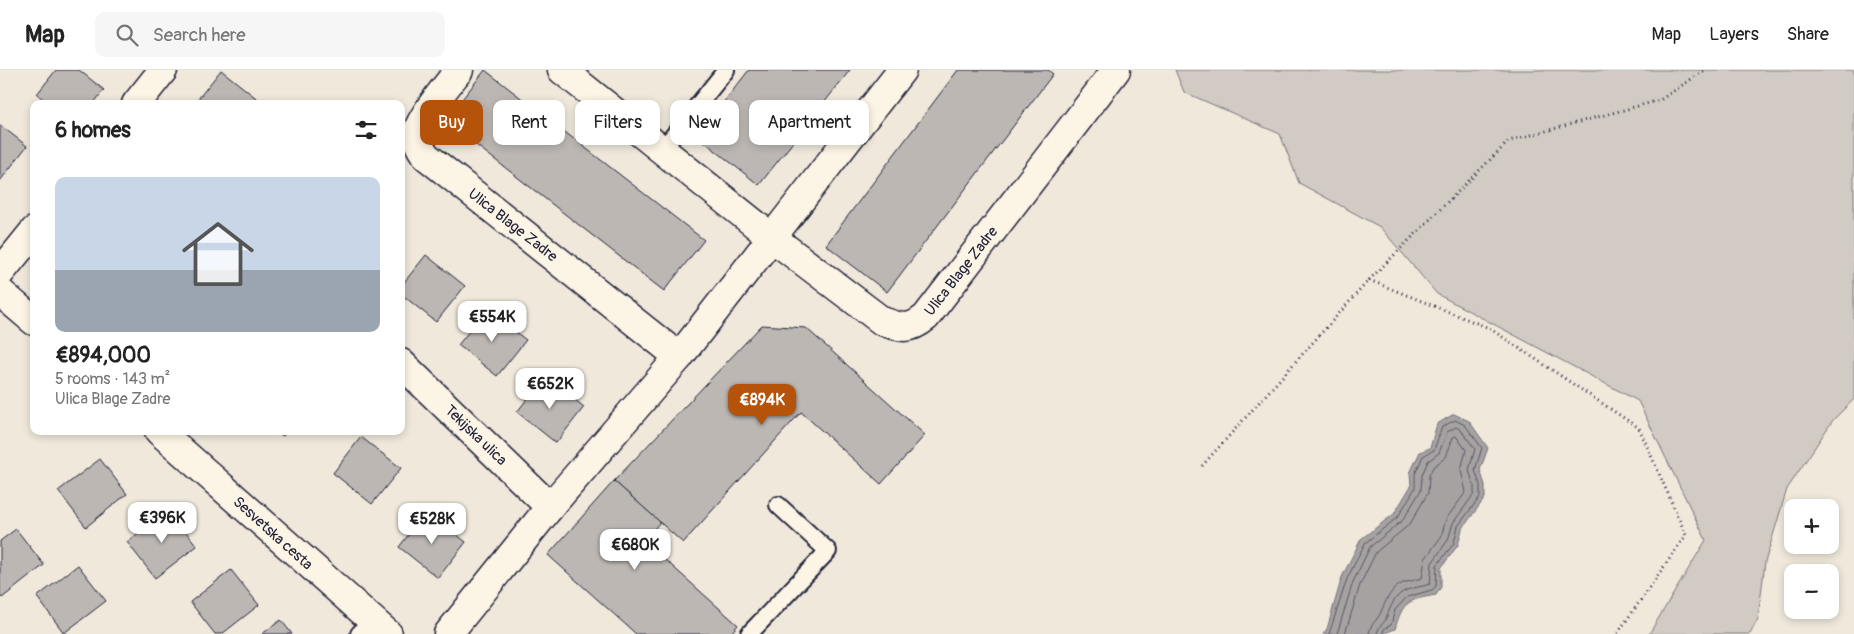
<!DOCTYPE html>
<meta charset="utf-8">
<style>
:root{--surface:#fff;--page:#f6f6f6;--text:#222;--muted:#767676;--line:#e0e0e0;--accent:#b45309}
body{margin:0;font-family:Pangolin,sans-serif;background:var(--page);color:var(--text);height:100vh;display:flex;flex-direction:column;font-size:19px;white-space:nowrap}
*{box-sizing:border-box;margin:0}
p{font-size:16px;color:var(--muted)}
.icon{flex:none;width:28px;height:28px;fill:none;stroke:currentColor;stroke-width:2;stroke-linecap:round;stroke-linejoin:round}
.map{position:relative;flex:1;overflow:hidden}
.panel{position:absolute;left:30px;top:30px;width:375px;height:335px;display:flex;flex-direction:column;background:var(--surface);border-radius:10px;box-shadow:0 2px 8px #0003}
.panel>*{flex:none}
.top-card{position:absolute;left:420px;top:30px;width:475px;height:45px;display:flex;gap:10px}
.fabs{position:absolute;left:1784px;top:429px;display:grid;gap:10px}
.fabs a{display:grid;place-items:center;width:55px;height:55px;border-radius:10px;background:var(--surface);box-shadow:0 2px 8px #0003;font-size:25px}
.price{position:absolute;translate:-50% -42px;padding:0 11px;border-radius:10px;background:#fff;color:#222;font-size:16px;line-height:32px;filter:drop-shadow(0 1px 2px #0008)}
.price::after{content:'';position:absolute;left:50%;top:30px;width:15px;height:11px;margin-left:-8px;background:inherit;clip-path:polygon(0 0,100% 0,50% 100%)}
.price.selected{background:var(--accent);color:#fff}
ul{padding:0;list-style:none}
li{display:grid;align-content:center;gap:10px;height:265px;padding:0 25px}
li span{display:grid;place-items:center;height:155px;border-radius:10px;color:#555}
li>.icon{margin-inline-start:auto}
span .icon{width:90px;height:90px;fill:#fffc;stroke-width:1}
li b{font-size:21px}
h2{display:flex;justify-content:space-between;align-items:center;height:60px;padding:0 25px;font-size:21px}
.pill{padding:0 18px;border-radius:10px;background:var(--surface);box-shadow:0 2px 8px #0003;font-size:18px;line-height:45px}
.pill.selected{background:var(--accent);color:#fff}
header{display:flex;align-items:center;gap:30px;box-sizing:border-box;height:70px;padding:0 25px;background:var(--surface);border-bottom:1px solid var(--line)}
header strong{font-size:24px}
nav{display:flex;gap:28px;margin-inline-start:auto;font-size:18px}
.search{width:350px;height:45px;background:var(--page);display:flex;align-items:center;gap:12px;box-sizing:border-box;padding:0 18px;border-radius:10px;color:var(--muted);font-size:19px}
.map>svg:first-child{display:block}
</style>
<header>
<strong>Map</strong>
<div class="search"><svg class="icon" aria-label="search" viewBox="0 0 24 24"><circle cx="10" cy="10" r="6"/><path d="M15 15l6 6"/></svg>Search here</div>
<nav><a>Map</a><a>Layers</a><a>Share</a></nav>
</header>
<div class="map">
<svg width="1854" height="564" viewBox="0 0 1854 564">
<rect width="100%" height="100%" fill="#efe8db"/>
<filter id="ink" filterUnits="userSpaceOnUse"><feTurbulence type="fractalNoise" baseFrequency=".02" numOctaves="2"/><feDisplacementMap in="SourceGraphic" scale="10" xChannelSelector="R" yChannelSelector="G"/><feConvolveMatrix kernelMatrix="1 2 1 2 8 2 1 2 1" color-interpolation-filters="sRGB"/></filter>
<g filter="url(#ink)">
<polygon fill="#d1cbc3" stroke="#7a767f" points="1175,0 1854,0 1854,329 1833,350 1787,419 1765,492 1758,549 1750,564 1649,564 1706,470 1638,331 1437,224 1380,157 1299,113 1280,64 1184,22"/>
<path fill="#a6a2a2" stroke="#716f79" d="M1454,344L1469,351L1488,378L1480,400L1485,415V428L1462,459L1458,475L1441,498V517L1436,525C1408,530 1403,531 1395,559L1382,564H1323L1327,559L1342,507L1361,469L1394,444L1411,416L1410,403L1420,382L1430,378L1437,354Z"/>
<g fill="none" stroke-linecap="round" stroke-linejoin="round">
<g stroke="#575564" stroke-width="1">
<polyline points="1329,564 1347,509 1365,473 1398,447 1415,418 1415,404 1423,386 1434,380 1442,357 1455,350 1465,355 1482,378 1475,400 1480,415 1480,427 1458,456 1454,473 1437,495 1436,516 1432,520 1407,527 1395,540 1391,555 1384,559 1383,564"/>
<path d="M1337,564L1353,512L1370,477L1403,450L1421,420L1422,405L1428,391L1439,383L1447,362L1456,357L1461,360L1475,379L1469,400L1474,416V424L1453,453L1448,470L1432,493L1430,514C1422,517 1414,517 1407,520C1395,524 1390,538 1386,548C1384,555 1378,555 1377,564"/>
<path d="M1345,564L1360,515L1376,482L1410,454L1428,423L1429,406L1433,397L1446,387L1453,367L1456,366L1466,380L1461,400L1466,422L1446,449L1441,467L1425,489L1422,508C1416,510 1409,511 1403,513C1390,519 1385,533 1380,544C1376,552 1370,554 1369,564"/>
</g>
</g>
<g fill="#bcb7b3" stroke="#22223b">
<polygon points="56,0 79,0 104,20 93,34 49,34 37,24"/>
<polygon points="221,0 260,31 258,34 194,34"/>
<polygon points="485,0 704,170 664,221 445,51"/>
<polygon points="749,0 850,0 759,115 697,66"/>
<polygon points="958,0 1048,0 1053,4 887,222 826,175"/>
<polygon points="0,55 27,76 0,111"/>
<polygon points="426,185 465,216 436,252 401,224 401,216"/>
<polygon points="487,239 526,270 497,306 458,275"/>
<polygon points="762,255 806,258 925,365 881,414 801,342 683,473 614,411"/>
<polygon points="545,306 584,337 556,373 517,342"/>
<polygon points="276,361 287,361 283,366"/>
<polygon points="361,367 401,398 372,434 333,403"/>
<polygon points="100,389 127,424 86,457 58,421"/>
<polygon points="614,411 660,452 644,471 738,555 730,564 636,564 548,485"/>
<polygon points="169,440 197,476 155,508 127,472"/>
<polygon points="427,441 466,472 438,508 399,477"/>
<polygon points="16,459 44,495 2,528 0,525 0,471"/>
<polygon points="78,495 106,531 64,563 37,527"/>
<polygon points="231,500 259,535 222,564 215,564 190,532"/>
<polygon points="281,550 292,564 262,564"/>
</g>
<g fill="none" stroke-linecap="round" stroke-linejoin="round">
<g stroke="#22223b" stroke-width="20">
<g id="service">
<polyline points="662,80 726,0"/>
<polyline points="359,564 373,550"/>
<polyline points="749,564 828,481 778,435"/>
</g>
</g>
<g stroke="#22223b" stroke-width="31">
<g id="minor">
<path d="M459,0C450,12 416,52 417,65C417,73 422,80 426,86L679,287"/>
<path d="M562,0L771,167L882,251C902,258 909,261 926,247L1116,0"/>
<polyline points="136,34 163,0"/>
<polyline points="0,203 34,161"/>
<polyline points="401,293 550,437"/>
<polyline points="448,564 550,437 679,287 902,0"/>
</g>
</g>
<g stroke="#22223b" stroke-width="31">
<g id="secondary">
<polyline points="0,222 34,251"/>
<polyline points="159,361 388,564"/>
</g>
</g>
<g stroke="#22223b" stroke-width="3" stroke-dasharray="1 4" stroke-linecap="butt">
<polyline points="1369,210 1509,71 1660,30 1705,0"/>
<polyline points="1202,396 1369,210 1489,258 1639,358 1686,465 1617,564"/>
</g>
<use href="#service" stroke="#fcf5e5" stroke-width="16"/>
<use href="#minor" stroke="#fcf5e5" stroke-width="28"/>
<use href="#secondary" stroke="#fcf5e5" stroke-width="28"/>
</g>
</g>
<g text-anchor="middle" stroke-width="4.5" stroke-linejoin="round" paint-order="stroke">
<g font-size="15" fill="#22223b" stroke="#fcf5e5">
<text transform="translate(513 155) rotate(38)" y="5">Ulica Blage Zadre</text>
<text transform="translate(961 201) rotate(-52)" y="5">Ulica Blage Zadre</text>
<text transform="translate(476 365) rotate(44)" y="5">Tekijska ulica</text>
<text transform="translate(273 463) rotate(42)" y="5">Sesvetska cesta</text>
</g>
</g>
</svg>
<div class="fabs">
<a>+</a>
<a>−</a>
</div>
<b class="price" style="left:492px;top:273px">€554K</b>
<b class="price" style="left:550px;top:340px">€652K</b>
<b class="price selected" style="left:762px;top:356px">€894K</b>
<b class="price" style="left:162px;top:474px">€396K</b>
<b class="price" style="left:432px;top:475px">€528K</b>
<b class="price" style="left:635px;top:501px">€680K</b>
<div class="top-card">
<a class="pill selected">Buy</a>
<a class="pill">Rent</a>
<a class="pill">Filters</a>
<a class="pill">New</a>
<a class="pill">Apartment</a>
</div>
<section class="panel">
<h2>6 homes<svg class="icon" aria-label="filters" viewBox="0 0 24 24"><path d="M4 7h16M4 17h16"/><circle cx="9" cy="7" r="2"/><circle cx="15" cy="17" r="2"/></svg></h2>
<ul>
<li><span style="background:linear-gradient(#c9d6e8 60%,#9aa5b1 0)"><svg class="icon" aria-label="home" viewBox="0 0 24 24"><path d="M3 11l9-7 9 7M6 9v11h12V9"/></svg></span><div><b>€894,000</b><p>5 rooms · 143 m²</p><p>Ulica Blage Zadre</p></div></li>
</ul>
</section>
</div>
